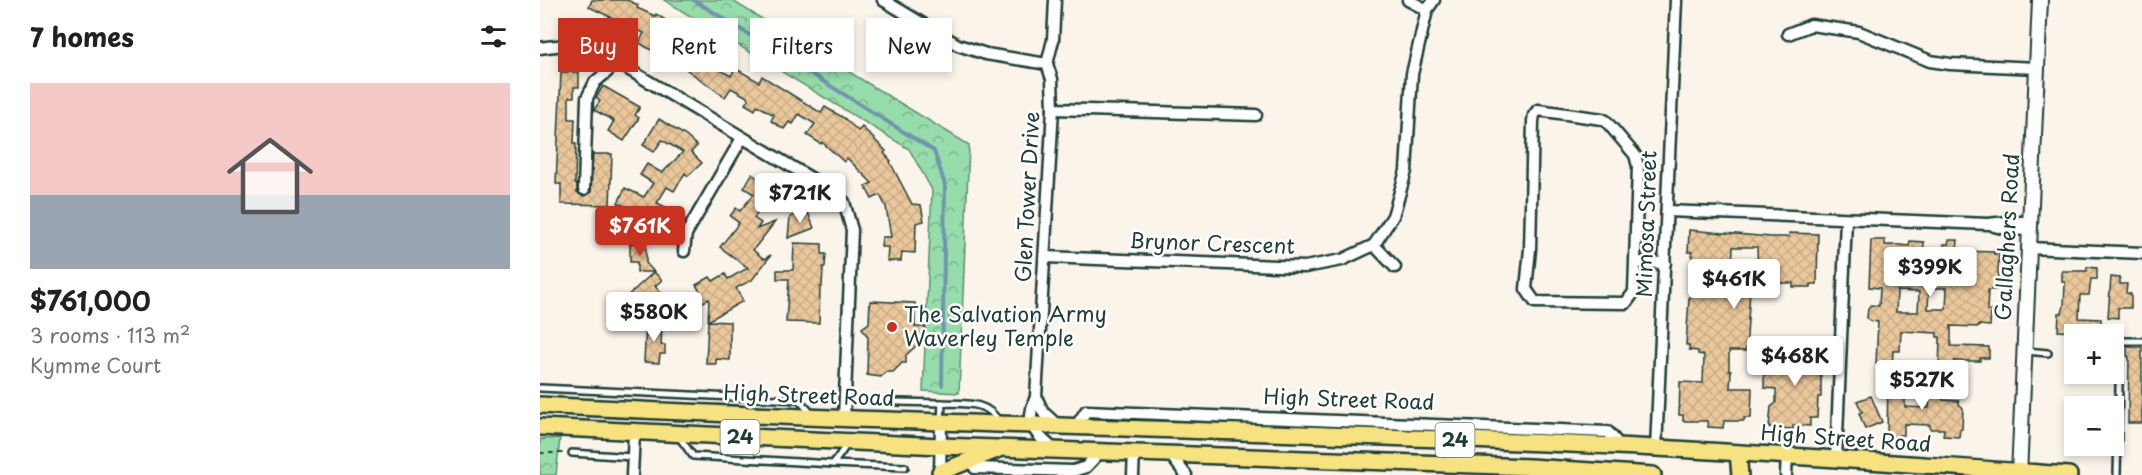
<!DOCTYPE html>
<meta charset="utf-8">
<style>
:root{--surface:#fff;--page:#f6f6f6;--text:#202124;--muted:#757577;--accent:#c8321e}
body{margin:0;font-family:"Playpen Sans",sans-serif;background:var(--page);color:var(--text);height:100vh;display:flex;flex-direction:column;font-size:22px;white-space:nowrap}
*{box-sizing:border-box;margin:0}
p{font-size:20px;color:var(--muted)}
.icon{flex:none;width:33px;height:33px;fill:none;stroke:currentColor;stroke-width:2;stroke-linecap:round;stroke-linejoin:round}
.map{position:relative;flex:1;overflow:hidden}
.sheet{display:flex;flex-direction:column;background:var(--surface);width:540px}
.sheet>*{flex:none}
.hud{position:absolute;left:18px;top:18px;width:570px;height:54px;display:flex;gap:12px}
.fabs{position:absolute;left:1524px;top:324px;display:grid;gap:12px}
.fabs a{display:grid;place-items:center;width:60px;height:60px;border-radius:0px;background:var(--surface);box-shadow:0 3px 9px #0003;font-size:30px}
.price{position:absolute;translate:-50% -51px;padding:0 14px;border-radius:6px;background:#fff;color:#222;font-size:20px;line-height:39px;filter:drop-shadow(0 2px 3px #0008)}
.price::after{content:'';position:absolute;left:50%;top:36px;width:18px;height:14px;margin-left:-9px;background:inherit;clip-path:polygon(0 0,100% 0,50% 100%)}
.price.current{background:var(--accent);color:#fff}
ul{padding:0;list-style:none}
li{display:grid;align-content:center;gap:12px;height:318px;padding:0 30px}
li span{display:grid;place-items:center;height:186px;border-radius:0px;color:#555}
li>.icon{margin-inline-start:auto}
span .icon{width:108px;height:108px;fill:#fffc;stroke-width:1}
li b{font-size:26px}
h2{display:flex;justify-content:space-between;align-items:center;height:72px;padding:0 30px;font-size:26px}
.chip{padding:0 21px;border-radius:0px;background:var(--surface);box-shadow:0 3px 9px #0003;font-size:21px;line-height:54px}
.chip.current{background:var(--accent);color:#fff}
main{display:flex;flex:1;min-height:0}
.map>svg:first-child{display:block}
</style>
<main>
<section class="sheet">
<h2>7 homes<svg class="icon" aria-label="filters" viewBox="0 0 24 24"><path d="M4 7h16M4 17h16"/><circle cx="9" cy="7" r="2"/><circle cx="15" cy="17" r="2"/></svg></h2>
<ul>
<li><span style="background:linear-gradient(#f6c9c9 60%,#9aa5b1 0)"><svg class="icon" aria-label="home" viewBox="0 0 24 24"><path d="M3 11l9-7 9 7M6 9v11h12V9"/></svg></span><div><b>$761,000</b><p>3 rooms · 113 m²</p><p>Kymme Court</p></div></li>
</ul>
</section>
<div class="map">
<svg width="1602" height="475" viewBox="0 0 1602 475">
<defs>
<pattern id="park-crowns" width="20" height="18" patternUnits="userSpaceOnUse" patternTransform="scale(1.5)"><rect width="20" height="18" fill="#97ddab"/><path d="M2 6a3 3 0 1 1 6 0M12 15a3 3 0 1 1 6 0" fill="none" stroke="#7bb48c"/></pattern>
<pattern id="building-cross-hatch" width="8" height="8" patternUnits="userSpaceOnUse" patternTransform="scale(1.5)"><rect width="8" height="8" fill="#ebc79c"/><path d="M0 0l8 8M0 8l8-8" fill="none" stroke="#c9ac87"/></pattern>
</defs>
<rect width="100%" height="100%" fill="#fbf4eb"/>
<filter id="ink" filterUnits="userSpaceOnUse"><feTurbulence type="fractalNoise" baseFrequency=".0167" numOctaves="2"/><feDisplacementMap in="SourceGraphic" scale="12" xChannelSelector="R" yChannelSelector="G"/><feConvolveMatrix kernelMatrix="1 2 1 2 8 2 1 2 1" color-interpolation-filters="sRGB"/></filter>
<g filter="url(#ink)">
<g fill="url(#park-crowns)" stroke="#5b8d70" stroke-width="1.5">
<polygon points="124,0 191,0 429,145 419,393 383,391 392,190 369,149"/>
<polygon points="20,438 16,475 0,475 0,439"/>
</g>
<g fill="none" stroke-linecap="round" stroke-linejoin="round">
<polyline stroke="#6f96ae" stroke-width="4" points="154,0 394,151 405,185 402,385"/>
</g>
<g fill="url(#building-cross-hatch)" stroke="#1f3d34" stroke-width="1.5" fill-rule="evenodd">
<polygon points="52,0 87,0 98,5 97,8 115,16 116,14 130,23 124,32 145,45 152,34 182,55 175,67 191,76 195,68 219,82 222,76 281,113 285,107 304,118 318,131 322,127 346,151 344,153 351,161 350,162 372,204 381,205 384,221 376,223 375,253 362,252 361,261 347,261 348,247 341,247 342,237 351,237 346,207 340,195 332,199 325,186 332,183 307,158 304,162 282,142 281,144 267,135 275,124 259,114 253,124 249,122 244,129 231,121 234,115 217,105 215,110 205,104 209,98 191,88 185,97 139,64 141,60 116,45 113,51 99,43 104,33 86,25 83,30 75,26 77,20 49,7"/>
<polygon points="21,72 39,72 39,87 34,87 34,97 29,97 29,119 35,119 34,144 36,144 35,184 37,184 37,192 44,196 51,192 53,154 72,154 70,205 21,204 21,184 16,184"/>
<polygon points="63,86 100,107 95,115 99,118 84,141 68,131 74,121 54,110 60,101 56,98"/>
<polygon points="119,119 146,136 157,146 151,152 162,163 148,176 145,173 134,191 127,187 117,203 128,208 121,223 113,220 111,224 100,219 103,215 78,203 85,188 104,197 113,183 100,175 107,164 122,173 143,152 122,140 114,152 103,145"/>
<polygon points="212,174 219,179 222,175 238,185 235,189 240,192 232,205 227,201 214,218 221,223 217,229 235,222 213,250 224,259 231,255 212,280 196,288 203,301 168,321 169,299 161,303 157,295 161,293 156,285 170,277 173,281 185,274 188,279 208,268 180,247 199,223 190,216 196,208 200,211 214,194 204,188"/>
<polygon points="267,210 274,228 248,238 250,217"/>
<path d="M1149,230L1231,237H1249V233L1278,234L1277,284H1271V287H1253V283H1234L1233,291L1210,290L1206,351H1189V371H1191L1190,388H1212L1211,418H1204V421H1184L1183,428L1168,427L1167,421H1143V415H1139L1140,382L1163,383L1164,355L1158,354V351L1149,350V345H1146L1149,298H1150L1151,283H1157L1158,261L1152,260V252H1148ZM1193,247H1217L1218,272L1192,271Z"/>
<path d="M1331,240H1345V245H1359L1369,246L1370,241L1384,242L1382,274H1403L1404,244H1408L1409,240H1418L1417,250L1422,251L1454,252V254H1459L1457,290H1448L1447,311H1451L1450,326L1439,325V327L1411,326V346L1449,347V358H1440V361H1414V364H1411L1410,372H1399L1400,337H1397V333L1361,331L1360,351H1353L1352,366L1336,364L1338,322L1331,321L1327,318L1328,308L1331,305L1339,306L1340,288L1329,287ZM1389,288H1407L1406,309H1388ZM1357,291L1379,292L1378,312H1356Z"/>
<polygon points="90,243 106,243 106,263 114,272 97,272 97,262 90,262"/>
<polygon points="254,243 282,244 282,254 286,254 285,267 283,267 282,287 280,287 279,323 246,322 249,279 237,279 237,270 253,270"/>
<polygon points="1547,267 1557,268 1557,279 1551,279 1549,295 1540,295 1539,318 1561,319 1561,334 1535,334 1535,332 1518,331 1519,313 1522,313 1524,306 1525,282 1522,282 1522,271 1547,271"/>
<polygon points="114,272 122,280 115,286 124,296 113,305 107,299 95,310 85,298"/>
<polygon points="1571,277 1580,278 1580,284 1587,284 1586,293 1591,294 1591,308 1578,308 1578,318 1568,317"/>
<polygon points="330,301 375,303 375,327 385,327 385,338 366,355 366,363 362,363 353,372 346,372 341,377 327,375 328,337 322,328 329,323"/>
<polygon points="168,321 190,322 190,360 176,359 176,364 166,364"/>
<polygon points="106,323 122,324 121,345 125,345 125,354 120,354 119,363 104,362"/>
<polygon points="1241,337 1275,337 1275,350 1265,349 1264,369 1277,369 1277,374 1281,375 1281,397 1278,397 1277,418 1270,418 1270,426 1253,425 1253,429 1229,427 1231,407 1236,403 1236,389 1224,388 1224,375 1247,374 1249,355 1240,354"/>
<polygon points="1587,347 1602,347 1602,423 1588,423 1589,357 1587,356"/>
<polygon points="1348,377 1365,377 1365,407 1389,408 1390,388 1404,389 1403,400 1419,401 1419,404 1423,408 1422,429 1420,429 1419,437 1403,436 1404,429 1390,429 1390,425 1364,424 1364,435 1359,435 1359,437 1347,437"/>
<polygon points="1331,396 1342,422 1325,429 1319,413 1322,412 1317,401"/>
</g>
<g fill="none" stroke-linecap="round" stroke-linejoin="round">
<g stroke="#1f3d34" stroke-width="10">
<g id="lane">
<polyline points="1486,351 1508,353"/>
<polyline points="0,388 259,400 271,413"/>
<polyline points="358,402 402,403 401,421"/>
<path d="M402,403C423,404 447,400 459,422"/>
<polyline points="139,437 153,456 293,464 308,443"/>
<polyline points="32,453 93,457"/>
<polyline points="293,464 365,467"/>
<polyline points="1577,475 1580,341 1602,341"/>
</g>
</g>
<g stroke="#1f3d34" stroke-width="15">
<g id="street">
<polyline points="343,0 418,45 446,54 507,64"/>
<polyline points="868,0 887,10"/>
<polyline points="1248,34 1271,25 1319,32 1390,61 1410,64 1497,68"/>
<path d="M0,48C20,45 36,43 56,50L289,189L304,202L312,230L304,419"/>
<polyline points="513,109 716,115"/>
<polyline points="44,189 47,98 55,82 67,72 74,61"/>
<polyline points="1127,211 1448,224 1467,222 1490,222"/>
<polyline points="1454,226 1466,229 1490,230"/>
<polyline points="834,245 855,267"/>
<polyline points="1489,248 1602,253"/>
<polyline points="144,251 146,234 202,138"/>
<polyline points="505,257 765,267 802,260 834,245 853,216 866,171 872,74 887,10 894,0"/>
<polyline points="1095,262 1098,166 1095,155 1066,121 1062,119 998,110 994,115 993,121 990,249 986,289 995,302 1086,303 1094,292 1095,262 1125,263"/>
<polyline points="496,397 503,412 517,425"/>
<polyline points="537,425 546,411 1068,432 1080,446"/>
<polyline points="1116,449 1136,0"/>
<path d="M515,450C494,433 484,424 496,397L513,109L512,79L507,64L513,40L515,0"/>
<polyline points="630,454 646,475"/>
<polyline points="1296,460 1306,219"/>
<polyline points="435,468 533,471 546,467 560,452"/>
<polyline points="92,475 94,433"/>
<polyline points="400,475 401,423"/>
<polyline points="593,475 594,452"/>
<polyline points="1246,475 1247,455"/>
</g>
</g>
<g stroke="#1f3d34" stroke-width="18">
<polyline id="secondary" points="1479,475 1500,0"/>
</g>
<g stroke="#1f3d34" stroke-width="20">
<g id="primary">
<path d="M0,405C358,424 717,430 1076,446C1227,453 1378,465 1529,475"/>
<polyline points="0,427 401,446 990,467 1113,475"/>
<polyline points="1198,453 1200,475"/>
<polyline points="400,472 457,450"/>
</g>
</g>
<polyline stroke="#1f3d34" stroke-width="2" stroke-dasharray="4.5 4.5" stroke-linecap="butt" points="0,453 24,453"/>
<use href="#lane" stroke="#fff" stroke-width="5"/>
<use href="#street" stroke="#fff" stroke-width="10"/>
<use href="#secondary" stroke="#fff" stroke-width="14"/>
<use href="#primary" stroke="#f7e281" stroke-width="15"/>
</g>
</g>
<circle fill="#c8321e" stroke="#fff" stroke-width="2" cx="352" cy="327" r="6"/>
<g text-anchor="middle" stroke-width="5" stroke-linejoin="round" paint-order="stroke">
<g fill="#fff" stroke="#627771" stroke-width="1.5">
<rect x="180.5" y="420" width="39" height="34" rx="4.5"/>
<rect x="895.5" y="423" width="39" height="34" rx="4.5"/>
</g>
<g font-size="20" font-weight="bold" fill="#1f3d34">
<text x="200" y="444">24</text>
<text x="915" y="447">24</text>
</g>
<g font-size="21" fill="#1f3d34" stroke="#fff">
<text transform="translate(488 197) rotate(-87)" y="7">Glen Tower Drive</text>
<text transform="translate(1107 224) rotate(-88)" y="7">Mimosa Street</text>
<text transform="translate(1468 237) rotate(-87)" y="7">Gallaghers Road</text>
<text transform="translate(672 244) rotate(2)" y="7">Brynor Crescent</text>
<text transform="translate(269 396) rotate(2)" y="7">High Street Road</text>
<text transform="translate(809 400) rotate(2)" y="7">High Street Road</text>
<text transform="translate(1306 439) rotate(4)" y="7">High Street Road</text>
</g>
<g font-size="21" fill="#1f3d34" stroke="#fff" text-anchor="start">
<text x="364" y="322">The Salvation Army<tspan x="364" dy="24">Waverley Temple</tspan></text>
</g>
</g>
</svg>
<div class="fabs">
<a>+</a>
<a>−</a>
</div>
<b class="price" style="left:260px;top:224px">$721K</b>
<b class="price current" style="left:100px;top:257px">$761K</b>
<b class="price" style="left:1390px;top:298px">$399K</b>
<b class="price" style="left:1194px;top:310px">$461K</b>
<b class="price" style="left:114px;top:343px">$580K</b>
<b class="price" style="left:1255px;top:387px">$468K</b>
<b class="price" style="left:1382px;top:411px">$527K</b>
<div class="hud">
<a class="chip current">Buy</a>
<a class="chip">Rent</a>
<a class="chip">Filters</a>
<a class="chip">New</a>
</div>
</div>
</main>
